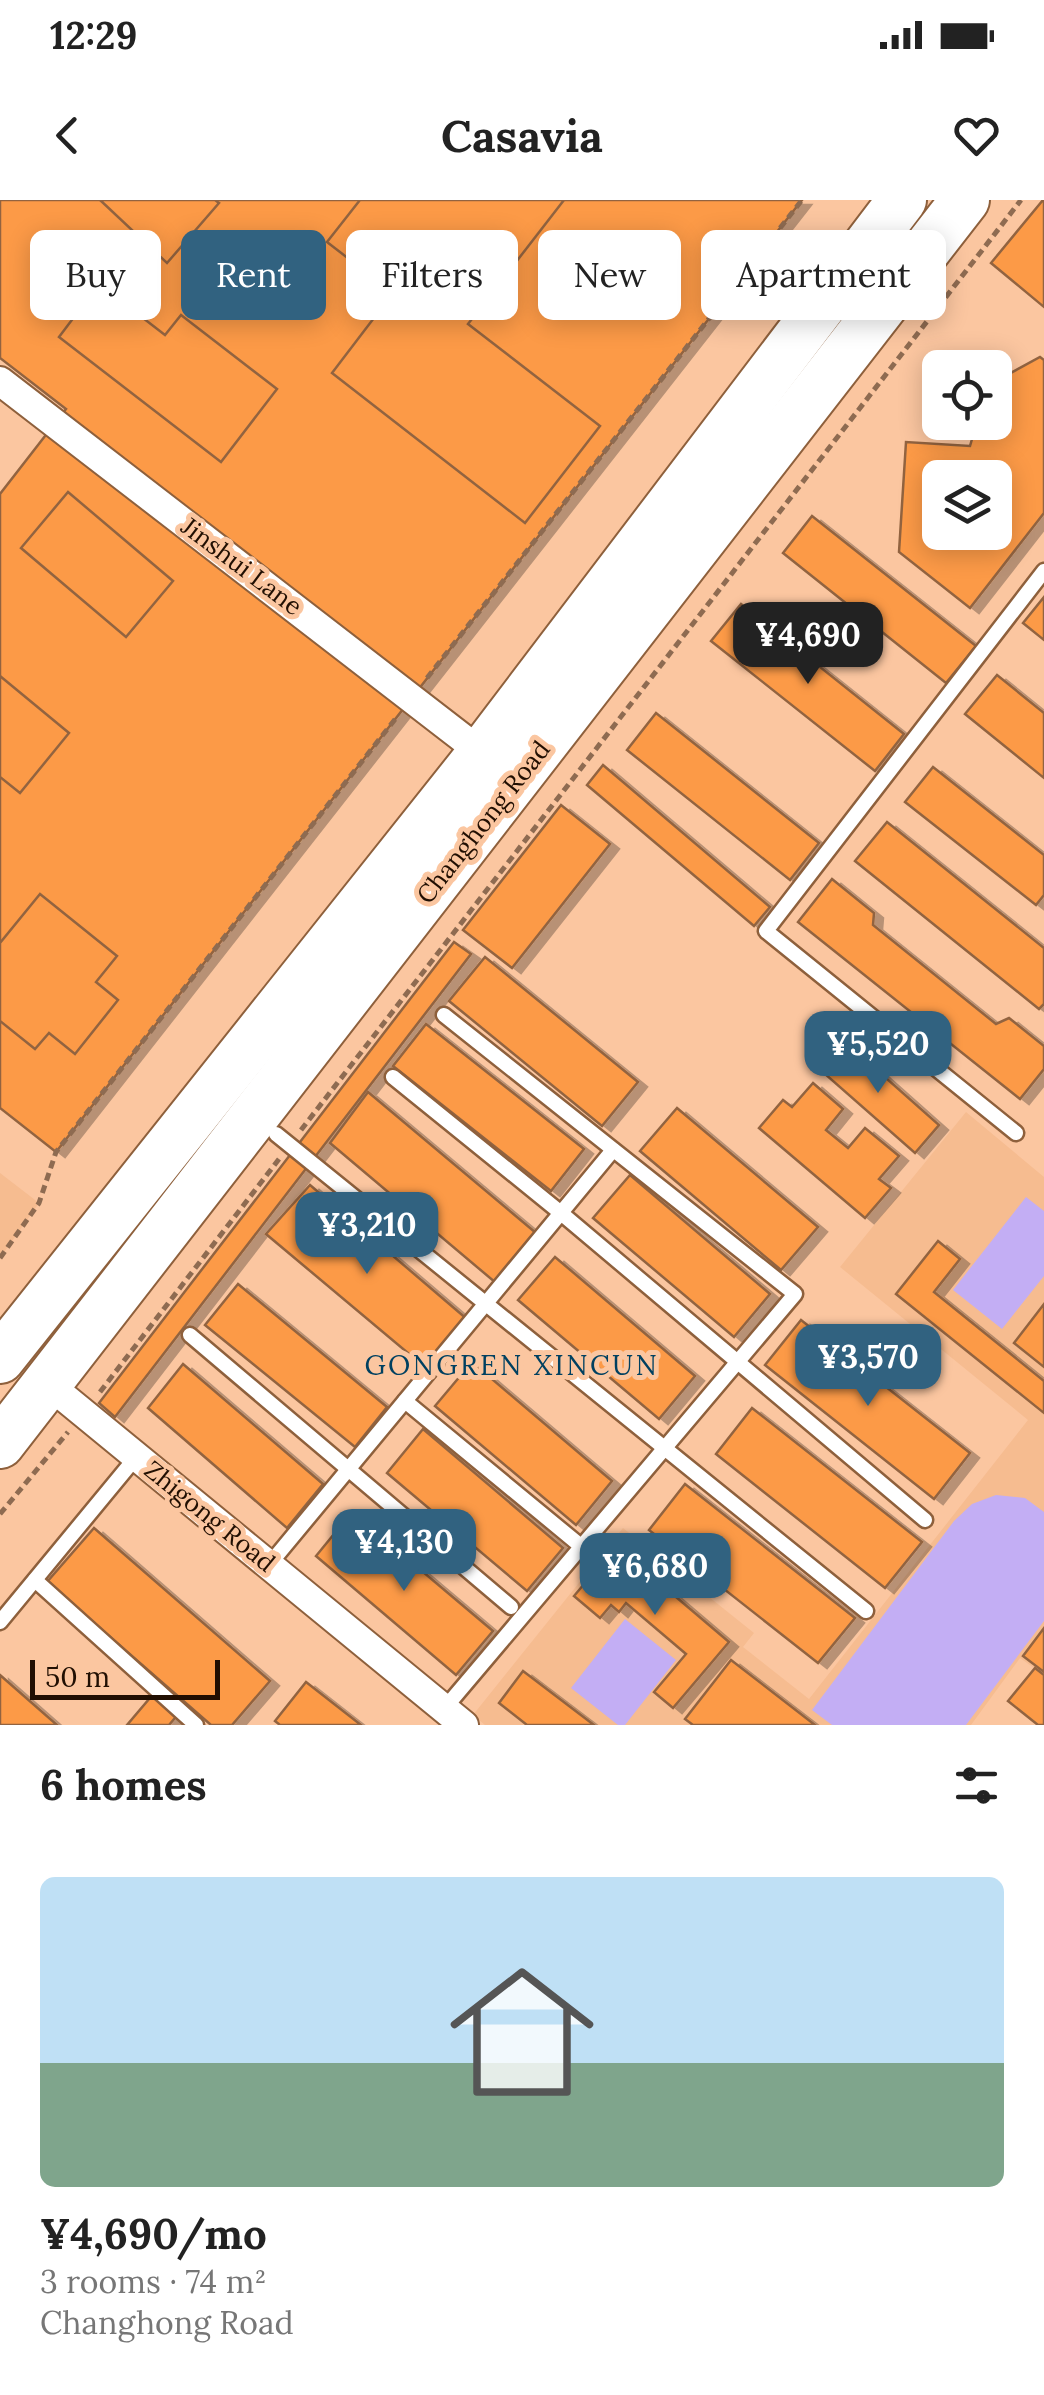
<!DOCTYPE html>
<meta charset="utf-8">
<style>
:root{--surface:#fff;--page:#f6f6f6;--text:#222;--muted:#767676;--line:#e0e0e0;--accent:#316280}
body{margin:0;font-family:Lora,serif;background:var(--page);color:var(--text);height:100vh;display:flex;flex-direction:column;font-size:38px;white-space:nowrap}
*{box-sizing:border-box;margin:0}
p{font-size:32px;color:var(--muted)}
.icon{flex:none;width:55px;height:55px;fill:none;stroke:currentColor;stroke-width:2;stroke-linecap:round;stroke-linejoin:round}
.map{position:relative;height:1525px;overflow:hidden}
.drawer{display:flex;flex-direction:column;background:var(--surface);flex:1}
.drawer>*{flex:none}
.hud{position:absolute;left:30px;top:30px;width:985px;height:90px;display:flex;gap:20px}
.fabs{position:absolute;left:922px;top:150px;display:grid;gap:20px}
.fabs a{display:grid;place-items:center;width:90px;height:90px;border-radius:15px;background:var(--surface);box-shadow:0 5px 25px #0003;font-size:50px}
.scale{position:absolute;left:30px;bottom:25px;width:190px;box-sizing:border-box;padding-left:10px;border:5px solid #210f02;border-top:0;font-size:28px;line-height:35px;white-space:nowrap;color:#210f02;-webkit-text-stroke:8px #fbc6a0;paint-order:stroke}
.price{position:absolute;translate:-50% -85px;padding:0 22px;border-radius:20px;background:var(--accent);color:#fff;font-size:32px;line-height:65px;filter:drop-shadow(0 2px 5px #0008)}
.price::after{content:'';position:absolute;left:50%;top:60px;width:30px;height:22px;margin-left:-15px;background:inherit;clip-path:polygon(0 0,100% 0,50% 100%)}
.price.active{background:#222;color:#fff}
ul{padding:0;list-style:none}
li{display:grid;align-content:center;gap:20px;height:530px;padding:0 40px}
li+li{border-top:2px solid var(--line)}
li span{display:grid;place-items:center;height:310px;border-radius:15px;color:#555}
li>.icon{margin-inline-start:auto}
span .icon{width:180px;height:180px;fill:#fffc;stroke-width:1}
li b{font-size:42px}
h2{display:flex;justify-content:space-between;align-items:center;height:120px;padding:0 40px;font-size:42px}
.chip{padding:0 35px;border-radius:15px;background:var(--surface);box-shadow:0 5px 25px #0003;font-size:35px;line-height:90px}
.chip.active{background:var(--accent);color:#fff}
.status{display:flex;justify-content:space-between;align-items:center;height:70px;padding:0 50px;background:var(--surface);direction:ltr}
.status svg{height:28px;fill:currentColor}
header{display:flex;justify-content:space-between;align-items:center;height:130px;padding:0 40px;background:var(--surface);font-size:45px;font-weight:700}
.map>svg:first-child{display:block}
</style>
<div class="status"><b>12:29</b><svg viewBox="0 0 49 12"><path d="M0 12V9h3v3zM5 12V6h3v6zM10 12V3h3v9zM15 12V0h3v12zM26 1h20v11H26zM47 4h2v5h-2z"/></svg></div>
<header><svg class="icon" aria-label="back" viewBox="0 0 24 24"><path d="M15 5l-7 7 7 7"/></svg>Casavia<svg class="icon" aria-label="heart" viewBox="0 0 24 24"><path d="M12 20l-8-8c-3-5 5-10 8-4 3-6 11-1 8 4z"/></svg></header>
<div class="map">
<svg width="1044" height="1525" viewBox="0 0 1044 1525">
<defs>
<filter id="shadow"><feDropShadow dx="9" dy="5" stdDeviation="0" flood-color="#0004"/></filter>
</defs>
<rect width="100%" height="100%" fill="#fbc6a0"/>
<g fill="#f6bc90">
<polygon points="966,912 1044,977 1044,1475 1020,1458 971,1525 485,1525 473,1515 623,1328 754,1433 743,1447 809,1499 1028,1220 840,1067"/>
<polygon points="0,973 39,1003 0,1058"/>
</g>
<g fill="#c3aef4">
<polygon points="1026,997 1044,1011 1044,1076 1002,1129 953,1090"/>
<polygon points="996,1295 1025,1298 1044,1312 1044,1421 966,1525 832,1525 812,1510 954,1321 972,1304"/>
<polygon points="625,1419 676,1460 625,1525 618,1525 571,1488"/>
</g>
<g fill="#fc9a46" stroke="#926440" stroke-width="2.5" fill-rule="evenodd" filter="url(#shadow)">
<polygon points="0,0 802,0 56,952 0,908 0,294 66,209 0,158"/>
<polygon points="100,0 215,0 219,3 167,63"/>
<polygon points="360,0 564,0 468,124 600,226 525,323 332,173 393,93 327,42"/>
<polygon points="1043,0 1044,0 1044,107 991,63"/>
<polygon points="99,84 165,135 181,115 277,189 221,262 59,137"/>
<path d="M1040,157L1044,160V313L970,408L899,352L906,242L970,246L977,222H995L996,181ZM940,278H995V332H940Z"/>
<polygon points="68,292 173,381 126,437 21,348"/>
<polygon points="812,316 976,446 946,483 783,353"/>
<polygon points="1044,397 1044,440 1023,423"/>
<polygon points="741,404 904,534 875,571 711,441"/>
<polygon points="997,475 1044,513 1044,578 965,514"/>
<polygon points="0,476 69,533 20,593 0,577"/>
<polygon points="656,513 819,643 790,680 627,550"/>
<polygon points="603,565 770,707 754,726 587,585"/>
<polygon points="933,567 1044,655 1044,695 1036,705 905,602"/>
<polygon points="561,605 610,644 512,768 463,730"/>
<polygon points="887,622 1044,748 1044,804 1039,809 855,661"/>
<polygon points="832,679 874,713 873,725 996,824 1009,818 1044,846 1044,869 1020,899 798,722"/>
<polygon points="40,694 117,756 96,782 118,800 75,854 49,833 35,849 0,821 0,743"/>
<polygon points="454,742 471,754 115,1217 99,1203"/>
<polygon points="485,757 638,882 602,926 449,801"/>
<polygon points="426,824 584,949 551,991 393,866"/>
<polygon points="842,839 939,925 915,953 817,867"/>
<polygon points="813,883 843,909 826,930 848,948 865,928 899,956 879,979 891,988 865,1018 759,928 783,900 792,907"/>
<polygon points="368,892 536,1033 496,1083 330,943"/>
<polygon points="677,908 818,1027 781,1070 640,951"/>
<polygon points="630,975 770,1094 734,1137 593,1018"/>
<polygon points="310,985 468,1120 427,1169 266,1034"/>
<polygon points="938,1041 960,1059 934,1092 1044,1181 1044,1213 896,1094"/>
<polygon points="555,1057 695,1176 659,1219 518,1100"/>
<polygon points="238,1084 387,1207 355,1247 205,1125"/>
<polygon points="1044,1104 1044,1167 1014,1143"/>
<polygon points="801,1120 970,1253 934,1299 765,1165"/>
<polygon points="472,1162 612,1281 576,1325 435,1206"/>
<polygon points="183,1164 323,1284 287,1328 148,1208"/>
<polygon points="752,1208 922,1342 885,1388 716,1254"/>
<polygon points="423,1229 563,1348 527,1391 387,1273"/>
<polygon points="685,1284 855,1418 818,1463 649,1330"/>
<polygon points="352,1312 493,1431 456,1475 316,1356"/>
<polygon points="94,1328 270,1481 232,1525 211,1525 47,1382"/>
<polygon points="616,1346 729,1442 673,1508 654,1492 686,1454 626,1403 619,1412 611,1405 600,1418 574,1396"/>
<polygon points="1044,1428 1044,1472 1023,1456"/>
<polygon points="731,1460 815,1525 693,1525 685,1519"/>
<polygon points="1035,1468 1044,1475 1044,1525 1038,1525 1008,1501"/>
<polygon points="523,1471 594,1525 527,1525 499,1503"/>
<polygon points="0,1475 57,1525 0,1525"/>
<polygon points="306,1482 361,1525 280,1525 275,1521"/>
<polygon points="155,1492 180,1512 169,1525 127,1525"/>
</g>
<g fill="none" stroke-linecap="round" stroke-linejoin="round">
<g stroke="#8e603c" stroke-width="19">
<g id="service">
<polyline points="393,877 561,1013 925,1320"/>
<polyline points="1016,933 766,731 1044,371"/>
<polyline points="276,934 866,1411"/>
<polyline points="190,1135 511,1407"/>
<polyline points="405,1201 582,1347"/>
<polyline points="278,1354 613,950"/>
<polyline points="35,1380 196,1525"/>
<polyline points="0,1422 137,1256"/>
<polyline points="444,1509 795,1094 444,815"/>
</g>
</g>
<g stroke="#8e603c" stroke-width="32">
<g id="minor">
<polyline points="0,181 482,553"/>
<polyline points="48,1184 464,1525"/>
</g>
</g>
<g stroke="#8e603c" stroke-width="52">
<g id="trunk">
<polyline points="0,1159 482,553 902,0"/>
<polyline points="0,1244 965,0"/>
</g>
</g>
<g stroke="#8e6b51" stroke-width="5" stroke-dasharray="8 5" stroke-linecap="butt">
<polyline points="427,478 802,0"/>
<polyline points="301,930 1021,0"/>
<polyline points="0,1058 39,1003 56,952 396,518"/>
<polyline points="100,1192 279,959"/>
<polyline points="0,1314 68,1232"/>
</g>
<use href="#service" stroke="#fff" stroke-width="14"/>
<use href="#minor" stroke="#fff" stroke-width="28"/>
<use href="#trunk" stroke="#fff" stroke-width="48"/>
</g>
<g text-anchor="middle" stroke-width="10" stroke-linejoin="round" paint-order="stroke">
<g font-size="25" fill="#210f02" stroke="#fbc6a0">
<text transform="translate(242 366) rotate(37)" y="9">Jinshui Lane</text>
<text transform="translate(483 622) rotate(-52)" y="9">Changhong Road</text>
<text transform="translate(210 1316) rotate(39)" y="9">Zhigong Road</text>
</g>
<g font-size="28" letter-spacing="2.5" fill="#004060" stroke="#fbc6a0">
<text x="512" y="1175">GONGREN XINCUN</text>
</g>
</g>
</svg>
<div class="fabs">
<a><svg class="icon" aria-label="locate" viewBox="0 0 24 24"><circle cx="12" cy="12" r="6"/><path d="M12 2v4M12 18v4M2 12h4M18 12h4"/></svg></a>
<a><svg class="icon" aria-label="layers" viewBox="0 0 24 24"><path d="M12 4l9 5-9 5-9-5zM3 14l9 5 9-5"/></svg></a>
</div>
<div class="scale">50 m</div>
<b class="price active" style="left:808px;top:487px">¥4,690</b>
<b class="price" style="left:878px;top:896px">¥5,520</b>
<b class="price" style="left:367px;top:1077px">¥3,210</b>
<b class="price" style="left:868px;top:1209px">¥3,570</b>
<b class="price" style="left:404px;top:1394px">¥4,130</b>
<b class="price" style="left:655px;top:1418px">¥6,680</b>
<div class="hud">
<a class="chip">Buy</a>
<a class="chip active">Rent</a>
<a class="chip">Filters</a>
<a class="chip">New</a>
<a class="chip">Apartment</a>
</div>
</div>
<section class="drawer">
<h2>6 homes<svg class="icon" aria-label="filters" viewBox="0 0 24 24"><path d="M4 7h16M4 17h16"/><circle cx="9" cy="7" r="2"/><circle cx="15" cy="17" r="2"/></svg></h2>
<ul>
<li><span style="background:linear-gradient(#bfe0f5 60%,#7fa58c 0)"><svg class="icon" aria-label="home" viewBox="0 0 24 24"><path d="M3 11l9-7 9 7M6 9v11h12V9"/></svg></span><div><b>¥4,690/mo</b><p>3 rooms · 74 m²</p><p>Changhong Road</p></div></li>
</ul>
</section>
